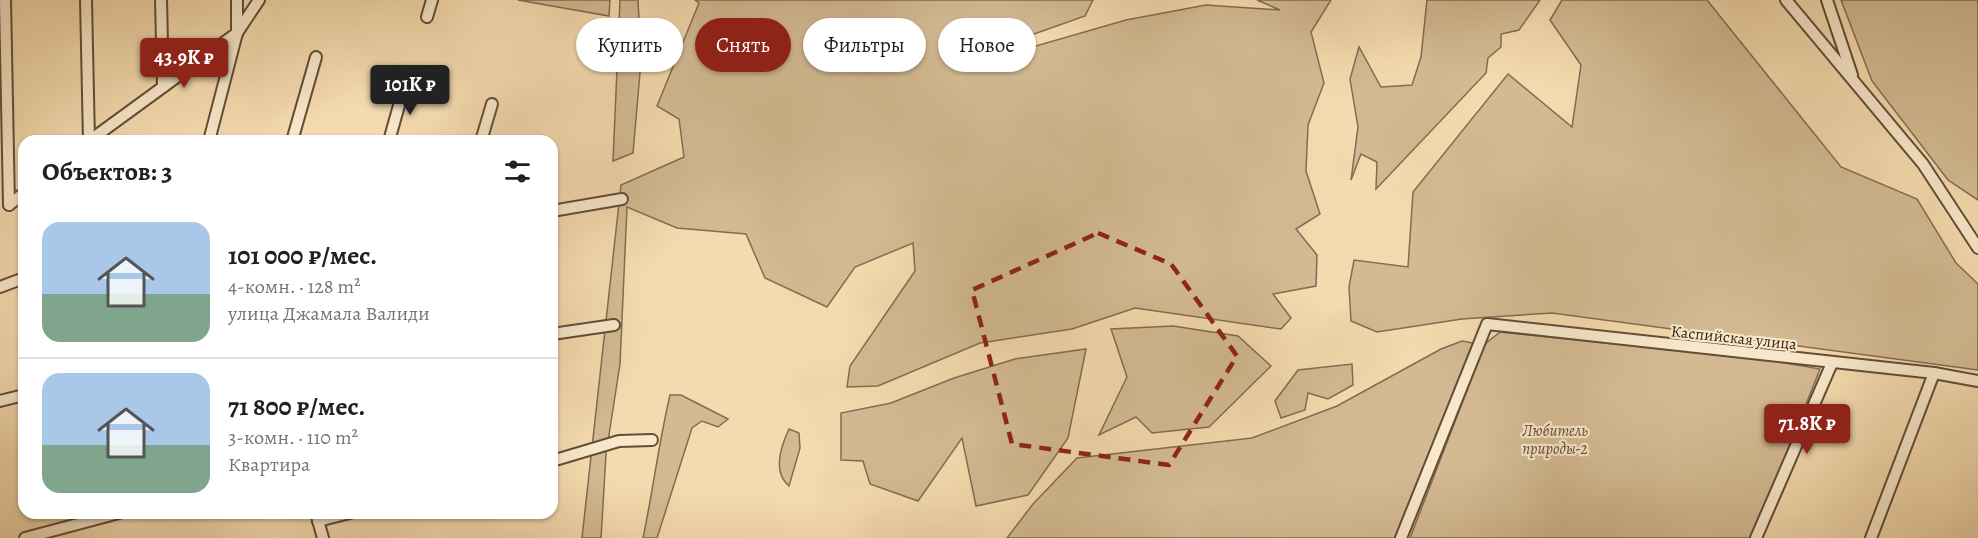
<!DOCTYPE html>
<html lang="ru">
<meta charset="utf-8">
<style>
:root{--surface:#fff;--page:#f6f6f6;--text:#202124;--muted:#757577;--line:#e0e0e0;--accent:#8f2418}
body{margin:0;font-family:Alegreya,serif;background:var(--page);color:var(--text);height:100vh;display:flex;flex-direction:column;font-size:22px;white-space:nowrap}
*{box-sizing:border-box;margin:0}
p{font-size:20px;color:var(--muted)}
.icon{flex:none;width:33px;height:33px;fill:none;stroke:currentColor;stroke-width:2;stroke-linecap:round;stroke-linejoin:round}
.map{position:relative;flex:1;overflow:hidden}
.panel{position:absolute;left:18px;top:135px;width:540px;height:384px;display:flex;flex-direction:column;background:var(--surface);border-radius:18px;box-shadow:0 2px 4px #0004}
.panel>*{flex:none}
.hud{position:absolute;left:576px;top:18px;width:570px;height:54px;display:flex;gap:12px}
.price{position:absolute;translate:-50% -51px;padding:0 14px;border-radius:6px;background:var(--accent);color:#fff;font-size:20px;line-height:39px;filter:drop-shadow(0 2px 3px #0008)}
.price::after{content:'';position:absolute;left:50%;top:36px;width:18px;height:14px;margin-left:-9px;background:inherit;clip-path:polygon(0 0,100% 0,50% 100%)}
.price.on{background:#222;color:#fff}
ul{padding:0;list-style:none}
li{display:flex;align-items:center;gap:18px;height:150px;padding:0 24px}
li+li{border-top:2px solid var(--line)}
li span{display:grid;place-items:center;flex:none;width:168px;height:120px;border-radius:18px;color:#555}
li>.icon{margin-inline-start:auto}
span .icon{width:72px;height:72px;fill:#fffc;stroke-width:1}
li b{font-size:26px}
h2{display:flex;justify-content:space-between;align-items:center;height:72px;padding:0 24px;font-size:26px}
.tag{padding:0 21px;border-radius:27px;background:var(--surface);box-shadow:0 2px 4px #0004;font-size:21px;line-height:54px}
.tag.on{background:var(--accent);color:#fff}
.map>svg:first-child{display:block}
</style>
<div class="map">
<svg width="1978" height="538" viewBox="0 0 1978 538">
<rect width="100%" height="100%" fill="#f4daae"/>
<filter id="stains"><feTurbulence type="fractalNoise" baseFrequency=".00333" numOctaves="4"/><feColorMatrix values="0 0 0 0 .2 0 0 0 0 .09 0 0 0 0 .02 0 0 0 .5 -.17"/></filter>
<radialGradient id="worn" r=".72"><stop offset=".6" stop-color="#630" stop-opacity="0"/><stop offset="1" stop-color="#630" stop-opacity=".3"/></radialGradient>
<g fill="#d3ba93" stroke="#836c52" stroke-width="1.5">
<polygon points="518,0 610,0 609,16"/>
<polygon points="620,0 638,0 641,61 633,153 613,161"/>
<polygon points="695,0 1093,0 1085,16 969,57 1008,54 1126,20 1206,5 1280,10 1257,0 1331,0 1311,32 1324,83 1308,125 1306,171 1320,214 1296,229 1317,255 1316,286 1273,294 1291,318 1281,329 1135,308 1072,329 980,343 878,386 847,387 850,366 915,271 913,243 855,267 827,307 765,278 746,234 677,228 627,207 620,364 606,454 601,538 582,538 621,185 684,157 679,119 657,106 699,3"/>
<polygon points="1427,0 1540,0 1519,30 1501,34 1501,47 1488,58 1486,73 1376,189 1377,162 1361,154 1351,180 1358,127 1350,79 1359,47 1381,87 1412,85 1421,57"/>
<polygon points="1562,0 1707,0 1841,167 1917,199 1956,263 1978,284 1978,370 1552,313 1462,319 1377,332 1351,321 1349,287 1354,260 1408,267 1413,192 1508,74 1572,127 1581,65 1550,20"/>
<polygon points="1841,0 1978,0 1978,200 1948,180 1872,81"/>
<polygon points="1173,326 1238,336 1271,366 1209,427 1152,433 1136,417 1099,435 1127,377 1111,329"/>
<polygon points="1500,332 1768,360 1820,369 1753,538 1410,538 1485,344"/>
<polygon points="1462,341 1473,343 1395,538 1007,538 1033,504 1077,458 1252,438 1337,406 1441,349"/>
<polygon points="1086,349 1068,438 1028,495 976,506 962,438 918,501 870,484 863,461 841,460 841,413 891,403 954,378 1015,359"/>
<polygon points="1352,364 1353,385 1328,399 1308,393 1305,410 1281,418 1275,401 1298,370"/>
<path d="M670,395H681L728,419L718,427L702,421L692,428L657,538H643C653,490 659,442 670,395Z"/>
<path d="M789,429L799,433L800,448L789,486C772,472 781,446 789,429Z"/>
</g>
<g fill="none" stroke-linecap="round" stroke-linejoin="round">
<g stroke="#634d38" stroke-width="14">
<g id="minor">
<polyline points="5,0 9,205"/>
<polyline points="86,0 89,141"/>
<polyline points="161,0 163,87"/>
<polyline points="237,0 237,33"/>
<polyline points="1786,0 1923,164 1978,248"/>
<polyline points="1827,0 1852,75"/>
<polyline points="427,17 432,0"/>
<polyline points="237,33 259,0"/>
<polyline points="89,141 237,33 209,141"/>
<polyline points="292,141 316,57"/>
<polyline points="389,141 405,84"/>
<polyline points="481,141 492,104"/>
<polyline points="9,205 24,193"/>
<polyline points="552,211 622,199"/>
<polyline points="0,287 24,278"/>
<polyline points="552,334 614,325"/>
<polyline points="0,401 24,395"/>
<polyline points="552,461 619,441 652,440"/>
<polyline points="316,513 323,538"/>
<polyline points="318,521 350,513"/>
<polyline points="25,538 119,513"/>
<polyline points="1401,538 1487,324 1934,373 1978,381"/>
<polyline points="1756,538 1832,363"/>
<polyline points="1871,538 1934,373"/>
</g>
</g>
<use href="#minor" stroke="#f8e7ca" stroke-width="10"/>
</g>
<path fill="none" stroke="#8f2418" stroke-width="4.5" stroke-dasharray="12 8" stroke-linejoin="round" d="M1098,233L1171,264L1237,356L1169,465L1012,444L972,290Z"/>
<g text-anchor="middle" stroke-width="4.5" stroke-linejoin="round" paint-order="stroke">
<g font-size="16" fill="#331e10" stroke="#f8e7ca">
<text transform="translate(1734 337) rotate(6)" y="6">Каспийская улица</text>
</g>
<g font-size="16" font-style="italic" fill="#634d37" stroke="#f8e7ca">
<text x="1555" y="436">Любитель<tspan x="1555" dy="18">природы-2</tspan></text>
</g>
</g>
<rect width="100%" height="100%" filter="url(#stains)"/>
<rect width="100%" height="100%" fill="url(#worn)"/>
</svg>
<b class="price" style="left:184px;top:89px">43.9K ₽</b>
<b class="price on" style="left:410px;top:116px">101K ₽</b>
<b class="price" style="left:1807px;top:455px">71.8K ₽</b>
<div class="hud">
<a class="tag">Купить</a>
<a class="tag on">Снять</a>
<a class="tag">Фильтры</a>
<a class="tag">Новое</a>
</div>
<section class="panel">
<h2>Объектов: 3<svg class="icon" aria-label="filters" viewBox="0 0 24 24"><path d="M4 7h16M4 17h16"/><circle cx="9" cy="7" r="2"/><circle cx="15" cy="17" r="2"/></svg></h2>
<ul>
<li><span style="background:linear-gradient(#a9c7e8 60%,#7fa58c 0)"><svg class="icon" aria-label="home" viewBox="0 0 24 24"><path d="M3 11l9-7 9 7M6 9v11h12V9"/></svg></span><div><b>101 000 ₽/мес.</b><p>4-комн. · 128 m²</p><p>улица Джамала Валиди</p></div></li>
<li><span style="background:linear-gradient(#a9c7e8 60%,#7fa58c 0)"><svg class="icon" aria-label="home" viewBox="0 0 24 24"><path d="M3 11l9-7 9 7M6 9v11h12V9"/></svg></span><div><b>71 800 ₽/мес.</b><p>3-комн. · 110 m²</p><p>Квартира</p></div></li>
</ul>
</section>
</div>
